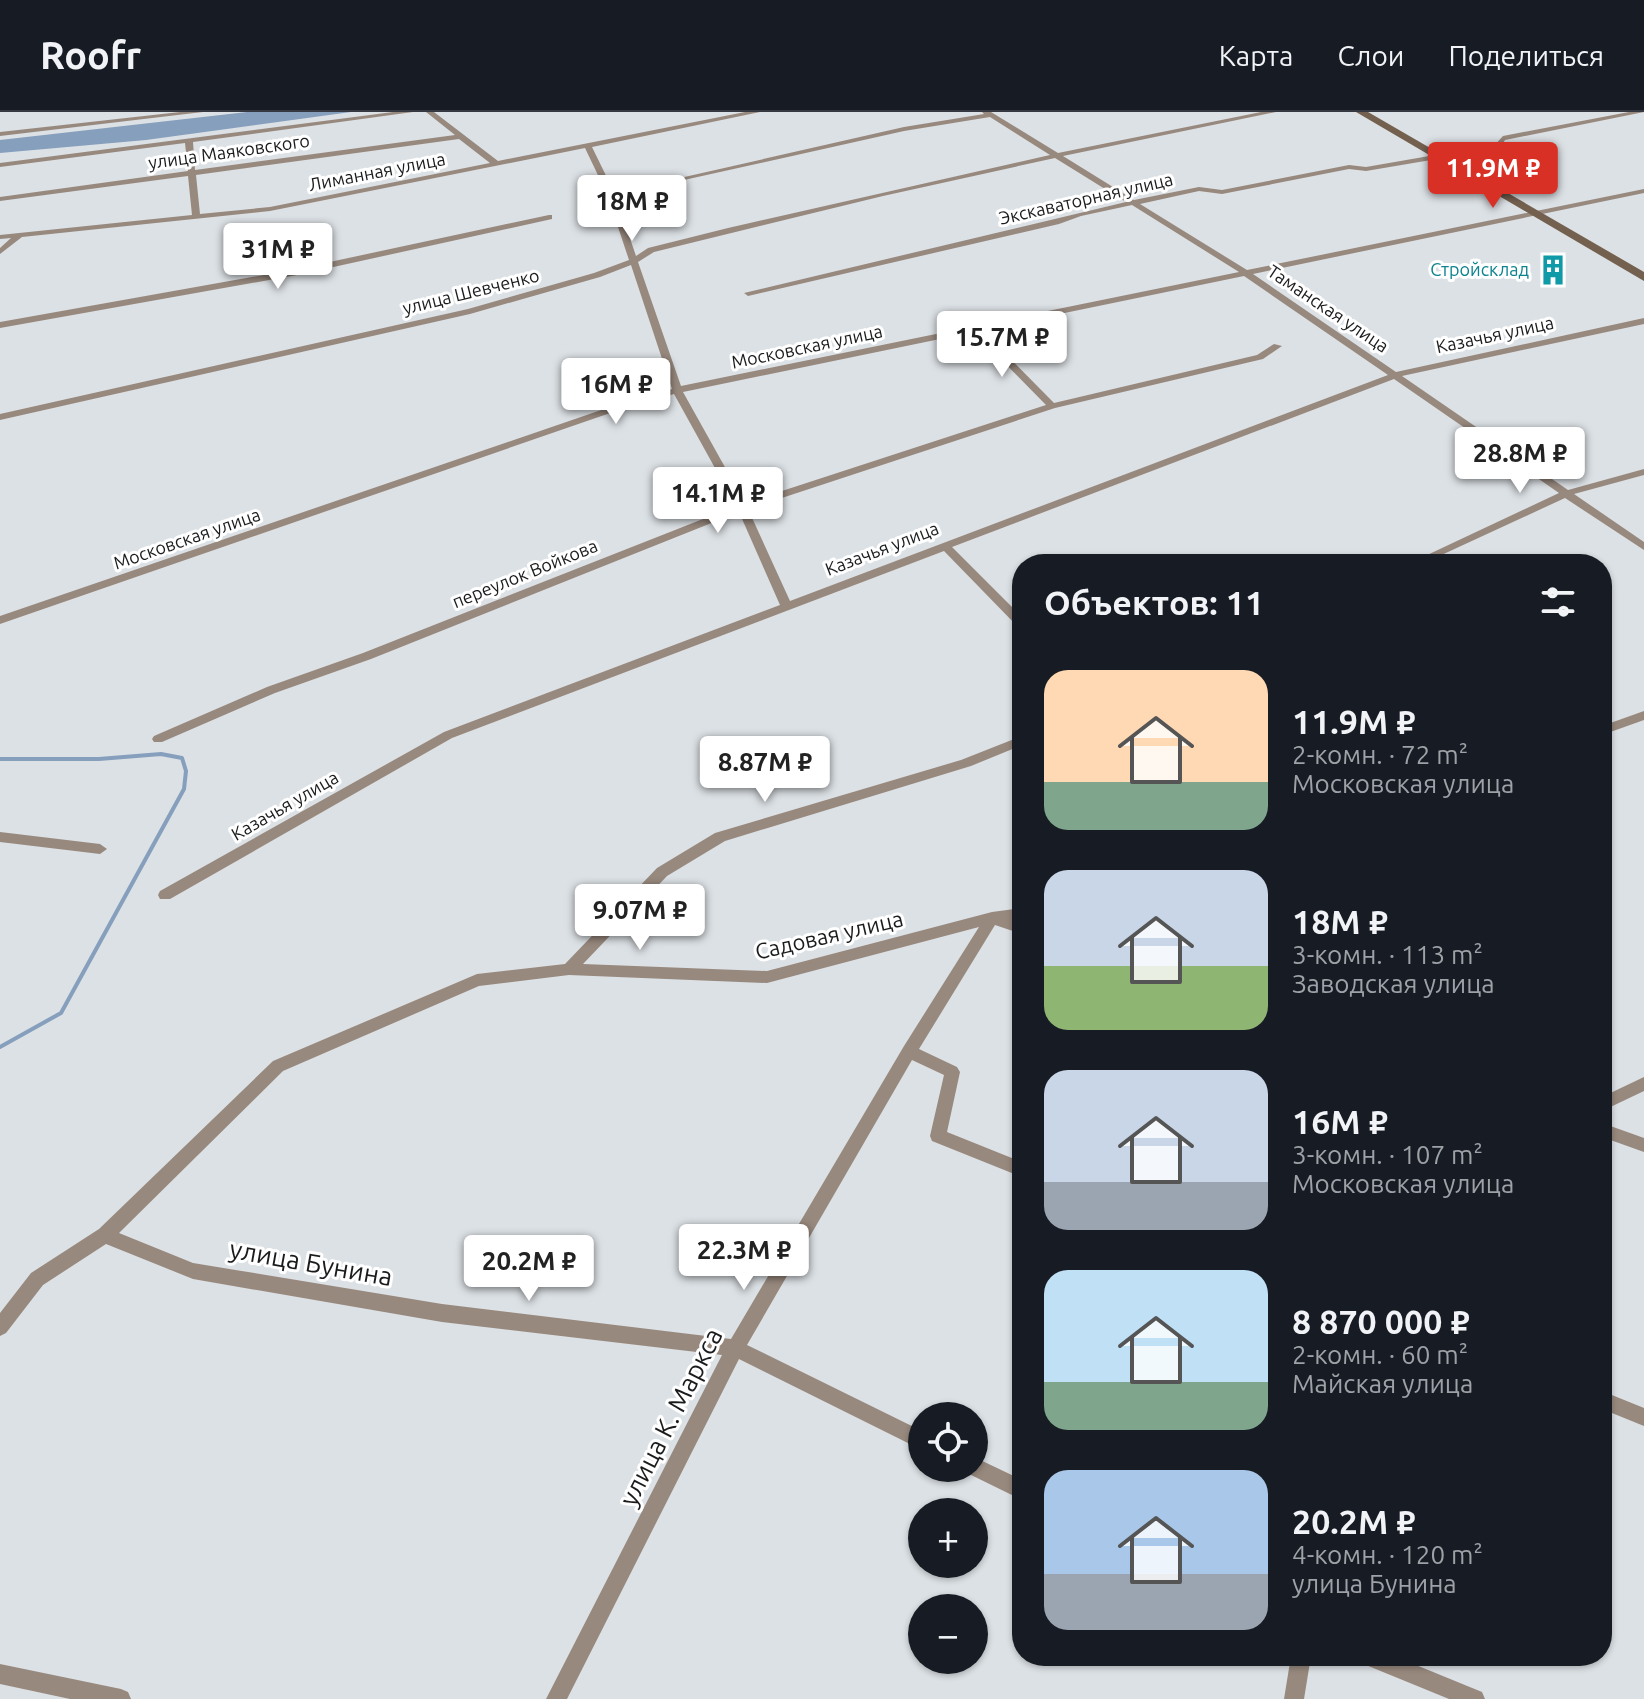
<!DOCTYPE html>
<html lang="ru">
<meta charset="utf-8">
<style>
:root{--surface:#171b24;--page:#20242c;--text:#f1f3f6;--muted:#9ea1a6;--line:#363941;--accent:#d93025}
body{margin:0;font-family:Ubuntu,sans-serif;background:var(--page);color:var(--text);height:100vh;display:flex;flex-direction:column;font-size:30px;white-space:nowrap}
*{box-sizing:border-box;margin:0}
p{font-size:26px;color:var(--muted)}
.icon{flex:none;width:44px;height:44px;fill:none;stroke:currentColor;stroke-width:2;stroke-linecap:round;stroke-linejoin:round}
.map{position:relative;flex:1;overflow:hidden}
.sheet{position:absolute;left:1012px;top:442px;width:600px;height:1112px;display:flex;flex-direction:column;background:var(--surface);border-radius:32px;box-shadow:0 2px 6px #0004}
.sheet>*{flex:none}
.fabs{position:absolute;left:908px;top:1290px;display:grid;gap:16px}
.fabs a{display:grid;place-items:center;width:80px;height:80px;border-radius:50%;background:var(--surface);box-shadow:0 2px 6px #0004;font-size:40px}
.price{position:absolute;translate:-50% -68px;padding:0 18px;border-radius:8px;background:#fff;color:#222;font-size:26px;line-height:52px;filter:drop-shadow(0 2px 4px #0008)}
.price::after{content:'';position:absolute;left:50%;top:48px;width:24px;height:18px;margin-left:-12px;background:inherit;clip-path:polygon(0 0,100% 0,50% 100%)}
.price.selected{background:var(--accent);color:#fff}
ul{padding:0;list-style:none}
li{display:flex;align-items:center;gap:24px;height:200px;padding:0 32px}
li span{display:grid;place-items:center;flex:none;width:224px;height:160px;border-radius:24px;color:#555}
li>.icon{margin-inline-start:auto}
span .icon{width:96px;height:96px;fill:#fffc;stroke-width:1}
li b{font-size:34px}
h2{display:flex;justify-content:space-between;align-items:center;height:96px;padding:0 32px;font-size:34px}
header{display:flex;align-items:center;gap:48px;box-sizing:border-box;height:112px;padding:0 40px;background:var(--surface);border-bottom:2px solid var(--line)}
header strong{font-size:38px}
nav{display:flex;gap:44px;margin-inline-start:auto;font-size:28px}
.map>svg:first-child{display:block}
</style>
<header>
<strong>Roofr</strong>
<nav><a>Карта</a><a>Слои</a><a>Поделиться</a></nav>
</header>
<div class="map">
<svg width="1644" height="1587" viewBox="0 0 1644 1587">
<rect width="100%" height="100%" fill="#dce1e5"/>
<polygon fill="#859fbd" points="247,0 351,0 146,28 0,41 0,28"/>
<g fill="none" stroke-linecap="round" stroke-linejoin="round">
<polyline stroke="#859fbd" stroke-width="4" points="0,647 99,647 161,642 182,646 186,659 184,677 61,901 0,935"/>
<g fill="#98897e" fill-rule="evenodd">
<polygon points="180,0 203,0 0,24 0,20"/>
<path d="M393,0H413L193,30L195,58L455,23L426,0H434L498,49L745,0H760L592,35L615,82L636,144L648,136L728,116L1050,43L990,5L904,19L684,68L680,66L904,15L984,2L982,0H991L1058,41L1261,0H1276L1063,44L1134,88L1199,75L1222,78L1349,53L1366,55L1435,43L1438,46L1493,35L1503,24L1629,0H1644L1505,28L1498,39L1440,50L1437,47L1366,59L1349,57L1222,82L1199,79L1140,92L1247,158L1644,77V81L1253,162L1396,260L1644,206V212L1402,264L1568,378L1644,357V363L1574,382L1644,430V438L1565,386L1422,452H1408L1559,381L1394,267L952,435L1022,505V516L1018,515L944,439L452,626L170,787H160L158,783L160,779L444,620L780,493L739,400L371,547L275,581L162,630H154L152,627L154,624L267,575L363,541L736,394L674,282L616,299L0,512V504L610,295L672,277L631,153L600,165L470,202L0,308V302L468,197L594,161L629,148L607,82L585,36L270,99L22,125L0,142V136L11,126L0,127V123L192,103L188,64L0,89V85L188,59L185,31L0,55V51ZM459,27L490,51L270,95L200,102L196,63ZM1055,46L1126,90L744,181L748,184L1059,112L1081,104L1132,93L1239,160L681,274L638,150L654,140L883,84ZM1244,164L1388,263L790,489L748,397L1055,296L1263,247L1282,234L1274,232L1257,243L1054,291L982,218ZM974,220L1046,293L745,391L683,280Z"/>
<polygon points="549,103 552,103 552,107 297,163 0,216 0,210 297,157"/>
<polygon points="1644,599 1644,608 1602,623 1602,614"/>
<path d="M1022,624V633L971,654L725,729L667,764L583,852L767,859L992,800L1022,796V806L1014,808L1022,810V822L995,813L919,937L957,955L960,960L947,1020L1022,1050V1065L932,1029L930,1024L944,963L912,948L747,1233L922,1319V1338L739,1247L567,1587H546L722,1243L442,1210L193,1167L106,1132L43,1173L6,1221L0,1224V1201L31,1161L99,1117L273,949L477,862L565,852L657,756L715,721L961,648ZM979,815L904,934L731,1227L442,1192L193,1151L119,1121L283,959L479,874L569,863L767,871Z"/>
<polygon points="0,720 100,732 107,737 100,742 0,730"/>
<polygon points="1644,965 1644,979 1602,999 1602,985"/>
<polygon points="1602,1011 1644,1026 1644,1040 1602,1025"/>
<polygon points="1602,1279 1644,1296 1644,1314 1602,1297"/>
<polygon points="974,1345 1022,1368 1022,1388 967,1361 965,1356 974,1356"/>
<polygon points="1291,1544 1311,1544 1304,1587 1284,1587"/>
<polygon points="1358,1544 1394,1544 1482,1580 1485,1587 1449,1587 1361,1551"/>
<polygon points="0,1552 121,1577 128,1580 131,1587 70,1587 0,1572"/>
</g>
<polygon fill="#74604f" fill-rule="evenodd" points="1356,0 1368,0 1644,160 1644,169"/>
</g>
<defs>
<g id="building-bare" transform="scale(2.4)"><path d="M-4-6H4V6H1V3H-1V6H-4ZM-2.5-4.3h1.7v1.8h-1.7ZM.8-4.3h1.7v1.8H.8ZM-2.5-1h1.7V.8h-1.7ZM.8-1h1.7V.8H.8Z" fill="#0f9aa8" stroke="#fff" stroke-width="2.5" paint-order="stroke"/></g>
</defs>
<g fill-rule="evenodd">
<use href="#building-bare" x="1553" y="158"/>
</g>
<g text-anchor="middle" stroke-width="6" stroke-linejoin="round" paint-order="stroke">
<g font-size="18" fill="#191b1c" stroke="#fff">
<text transform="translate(229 40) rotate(-8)" y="6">улица Маяковского</text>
<text transform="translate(377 60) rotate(-11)" y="6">Лиманная улица</text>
<text transform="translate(1086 87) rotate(-13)" y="6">Экскаваторная улица</text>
<text transform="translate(471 180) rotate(-14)" y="6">улица Шевченко</text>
<text transform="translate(1328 197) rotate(34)" y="6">Таманская улица</text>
<text transform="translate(1495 223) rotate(-12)" y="6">Казачья улица</text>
<text transform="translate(807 235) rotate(-12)" y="6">Московская улица</text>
<text transform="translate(187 427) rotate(-19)" y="6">Московская улица</text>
<text transform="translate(882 437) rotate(-21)" y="6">Казачья улица</text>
<text transform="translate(525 462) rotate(-22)" y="6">переулок Войкова</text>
<text transform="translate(285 694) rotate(-30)" y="6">Казачья улица</text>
</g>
<g font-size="18" fill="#0d838f" stroke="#fff" text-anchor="end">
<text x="1529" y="164">Стройсклад</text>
</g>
<g font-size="22" fill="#191b1c" stroke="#fff">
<text transform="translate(829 823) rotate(-13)" y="8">Садовая улица</text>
</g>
<g font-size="26" fill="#191b1c" stroke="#fff">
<text transform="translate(311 1151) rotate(10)" y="9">улица Бунина</text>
<text transform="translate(671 1305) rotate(-63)" y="9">улица К. Маркса</text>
</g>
</g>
</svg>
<div class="fabs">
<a><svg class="icon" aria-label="locate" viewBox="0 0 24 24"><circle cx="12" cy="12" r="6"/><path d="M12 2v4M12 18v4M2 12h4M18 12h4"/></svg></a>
<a>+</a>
<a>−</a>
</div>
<b class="price selected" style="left:1493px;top:98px">11.9M ₽</b>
<b class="price" style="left:632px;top:131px">18M ₽</b>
<b class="price" style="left:278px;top:179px">31M ₽</b>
<b class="price" style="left:1002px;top:267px">15.7M ₽</b>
<b class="price" style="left:616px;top:314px">16M ₽</b>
<b class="price" style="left:1520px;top:383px">28.8M ₽</b>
<b class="price" style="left:718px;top:423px">14.1M ₽</b>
<b class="price" style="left:765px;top:692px">8.87M ₽</b>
<b class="price" style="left:640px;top:840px">9.07M ₽</b>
<b class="price" style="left:744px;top:1180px">22.3M ₽</b>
<b class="price" style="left:529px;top:1191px">20.2M ₽</b>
<section class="sheet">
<h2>Объектов: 11<svg class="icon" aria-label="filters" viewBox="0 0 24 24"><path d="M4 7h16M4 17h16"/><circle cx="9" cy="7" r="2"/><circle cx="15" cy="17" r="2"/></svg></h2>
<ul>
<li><span style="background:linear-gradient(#ffd9b3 70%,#7fa58c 0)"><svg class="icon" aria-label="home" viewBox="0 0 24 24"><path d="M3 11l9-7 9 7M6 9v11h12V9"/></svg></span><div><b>11.9M ₽</b><p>2-комн. · 72 m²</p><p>Московская улица</p></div></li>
<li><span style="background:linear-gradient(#c9d6e8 60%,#8fb573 0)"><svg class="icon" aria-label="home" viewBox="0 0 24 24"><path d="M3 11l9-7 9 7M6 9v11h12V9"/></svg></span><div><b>18M ₽</b><p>3-комн. · 113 m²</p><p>Заводская улица</p></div></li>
<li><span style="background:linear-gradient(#c9d6e8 70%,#9aa5b1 0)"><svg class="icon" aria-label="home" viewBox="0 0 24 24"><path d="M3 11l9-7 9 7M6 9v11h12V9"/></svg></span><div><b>16M ₽</b><p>3-комн. · 107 m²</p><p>Московская улица</p></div></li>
<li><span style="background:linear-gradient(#bfe0f5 70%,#7fa58c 0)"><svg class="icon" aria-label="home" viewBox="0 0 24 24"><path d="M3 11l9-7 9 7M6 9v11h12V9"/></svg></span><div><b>8 870 000 ₽</b><p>2-комн. · 60 m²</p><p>Майская улица</p></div></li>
<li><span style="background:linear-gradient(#a9c7e8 65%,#9aa5b1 0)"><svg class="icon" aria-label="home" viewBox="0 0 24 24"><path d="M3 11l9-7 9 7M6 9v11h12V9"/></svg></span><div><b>20.2M ₽</b><p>4-комн. · 120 m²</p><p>улица Бунина</p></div></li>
</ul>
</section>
</div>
